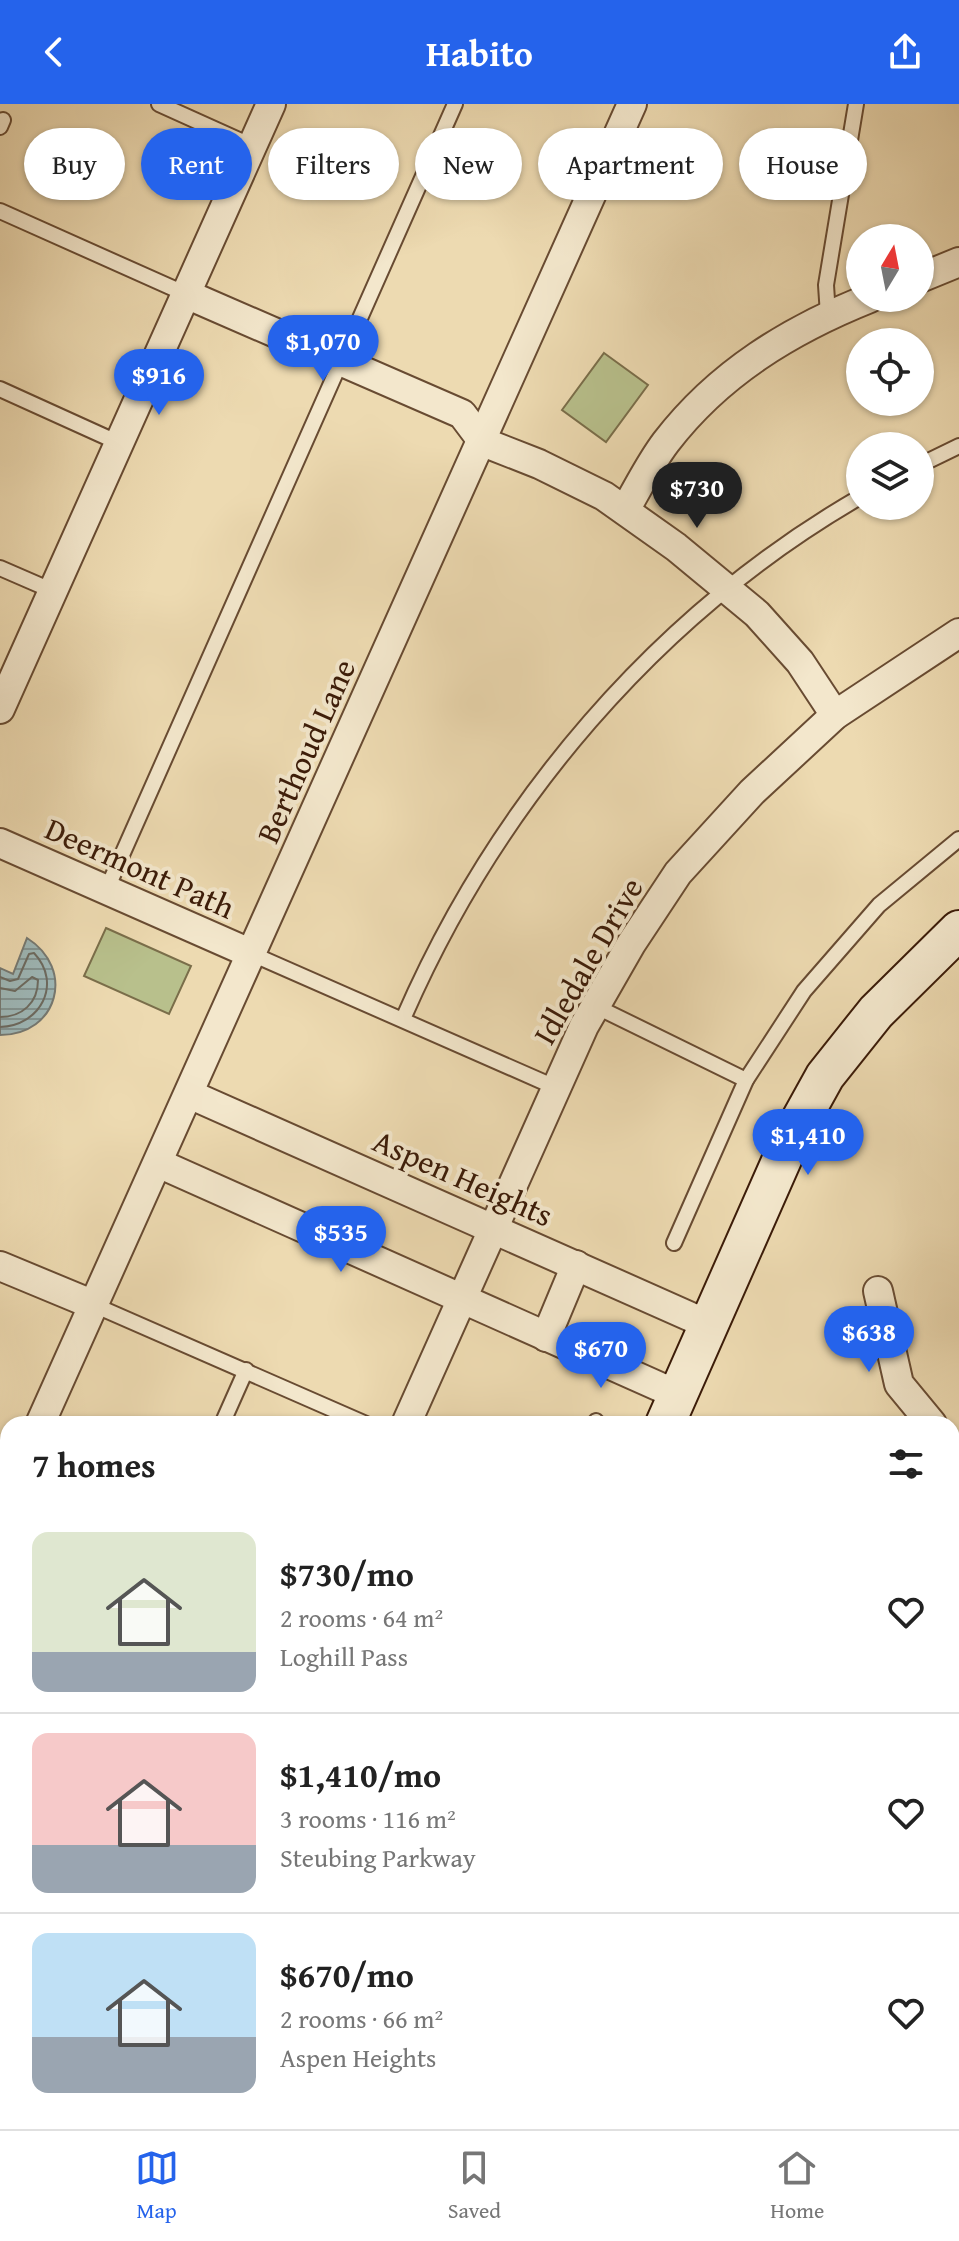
<!DOCTYPE html>
<meta charset="utf-8">
<style>
:root{--surface:#fff;--page:#f2f2f2;--text:#222;--muted:#767676;--line:#e0e0e0;--accent:#2563eb}
body{margin:0;font-family:"Gentium Book Plus",serif;background:var(--page);color:var(--text);height:100vh;display:flex;flex-direction:column;font-size:30px;white-space:nowrap}
*{box-sizing:border-box;margin:0}
p{font-size:26px;color:var(--muted)}
.icon{flex:none;width:44px;height:44px;fill:none;stroke:currentColor;stroke-width:2;stroke-linecap:round;stroke-linejoin:round}
.map{position:relative;flex:1;overflow:hidden}
.drawer{position:absolute;left:0px;top:1312px;width:960px;height:714px;display:flex;flex-direction:column;background:var(--surface);border-radius:24px 24px 0 0;box-shadow:0 2px 6px #0004}
.drawer>*{flex:none}
.banner{position:absolute;left:24px;top:24px;width:912px;height:72px;display:flex;gap:16px}
.needle{width:52px;rotate:10deg}
.buttons{position:absolute;left:846px;top:120px;display:grid;gap:16px}
.buttons a{display:grid;place-items:center;width:88px;height:88px;border-radius:50%;background:var(--surface);box-shadow:0 2px 6px #0004;font-size:40px}
.price{position:absolute;translate:-50% -68px;padding:0 18px;border-radius:28px;background:var(--accent);color:#fff;font-size:26px;line-height:52px;filter:drop-shadow(0 2px 4px #0008)}
.price::after{content:'';position:absolute;left:50%;top:48px;width:24px;height:18px;margin-left:-12px;background:inherit;clip-path:polygon(0 0,100% 0,50% 100%)}
.price.active{background:#222;color:#fff}
ul{padding:0;list-style:none}
li{display:flex;align-items:center;gap:24px;height:200px;padding:0 32px}
li+li{border-top:2px solid var(--line)}
li span{display:grid;place-items:center;flex:none;width:224px;height:160px;border-radius:16px;color:#555}
li>.icon{margin-inline-start:auto}
span .icon{width:96px;height:96px;fill:#fffc;stroke-width:1}
li b{font-size:34px}
h2{display:flex;justify-content:space-between;align-items:center;height:96px;padding:0 32px;font-size:34px}
.pill{padding:0 28px;border-radius:36px;background:var(--surface);box-shadow:0 2px 6px #0004;font-size:28px;line-height:72px}
.pill.active{background:var(--accent);color:#fff}
header{display:flex;justify-content:space-between;align-items:center;height:104px;padding:0 32px;background:var(--accent);color:#fff;font-size:36px;font-weight:700}
.tab-bar{display:flex;justify-content:space-around;align-items:center;height:112px;border-top:2px solid var(--line);background:var(--surface);font-size:22px;color:var(--muted)}
.tab-bar a{display:grid;justify-items:center;gap:4px}
.tab-bar .active{color:var(--accent)}
.map>svg:first-child{display:block}
</style>
<header><svg class="icon" aria-label="back" viewBox="0 0 24 24"><path d="M15 5l-7 7 7 7"/></svg>Habito<svg class="icon" aria-label="share" viewBox="0 0 24 24"><path d="M12 15V3M7 8l5-5 5 5M5 13v7h14v-7"/></svg></header>
<div class="map">
<svg width="959" height="2025" viewBox="0 0 959 2025">
<defs>
<pattern id="water-rules" width="6" height="5" patternUnits="userSpaceOnUse" patternTransform="scale(2)"><rect width="6" height="5" fill="#9eb8b8"/><path d="M0 2.5h6" fill="none" stroke="#829594"/></pattern>
</defs>
<rect width="100%" height="100%" fill="#eddab1"/>
<filter id="stains"><feTurbulence type="fractalNoise" baseFrequency=".0025" numOctaves="4"/><feColorMatrix values="0 0 0 0 .2 0 0 0 0 .09 0 0 0 0 .02 0 0 0 .5 -.17"/></filter>
<radialGradient id="worn" r=".72"><stop offset=".6" stop-color="#630" stop-opacity="0"/><stop offset="1" stop-color="#630" stop-opacity=".3"/></radialGradient>
<g fill="#b8c08c" stroke="#7a6e4a" stroke-width="2">
<polygon points="604,249 648,281 606,338 562,306"/>
<polygon points="106,824 191,862 169,910 84,872"/>
</g>
<path fill="url(#water-rules)" stroke="#767972" stroke-width="2" d="M27,834C76,865 58,931 0,931V864L13,870Z"/>
<g fill="none" stroke-linecap="round" stroke-linejoin="round">
<g stroke="#6c6a60" stroke-width="2">
<path d="M0,873L10,877L18,875L29,850L34,849C63,880 40,922 0,923"/>
<path d="M0,884L15,887L32,873L38,876C38,899 22,913 0,913"/>
</g>
<g stroke="#684b32" stroke-width="18">
<g id="lane">
<polyline points="159,0 252,42"/>
<polyline points="0,23 3,16"/>
<polyline points="0,107 186,190"/>
<polyline points="828,211 826,181 856,0"/>
<polyline points="0,285 119,339"/>
<polyline points="920,361 959,342"/>
<polyline points="0,464 53,487"/>
<polyline points="106,787 455,0"/>
<polyline points="252,850 557,984"/>
<polyline points="595,902 746,976"/>
<path d="M403,915C496,700 656,511 860,393"/>
<polyline points="674,1139 746,976 804,887 879,801 959,735"/>
<polyline points="94,1201 366,1320"/>
<polyline points="222,1320 246,1266"/>
<polyline points="594,1320 596,1317"/>
<polyline points="0,1607 8,1611"/>
<polyline points="0,1964 8,1968"/>
<polyline points="173,2018 184,2025"/>
<polyline points="274,2025 278,2018"/>
</g>
</g>
<g stroke="#684b32" stroke-width="32">
<g id="street">
<polyline points="920,174 959,158"/>
<polyline points="186,190 462,310 483,338 539,360 604,392 676,443 757,510 800,558 835,611"/>
<path d="M625,406C638,384 650,359 666,338C719,269 790,226 870,194"/>
<polyline points="0,605 271,0"/>
<polyline points="0,739 252,850"/>
<polyline points="189,990 709,1221"/>
<polyline points="158,1059 678,1291"/>
<polyline points="0,1162 94,1201"/>
<polyline points="878,1187 899,1280 932,1320"/>
<polyline points="546,1233 576,1161"/>
<polyline points="40,1320 632,0"/>
<polyline points="406,1320 584,922 631,840 678,769 752,688 835,611 959,529"/>
<polyline points="952,1344 959,1353"/>
<polyline points="0,1409 8,1391"/>
<polyline points="952,1742 959,1738"/>
<polyline points="0,1793 8,1797"/>
<polyline points="66,2025 72,2018"/>
<polyline points="648,2025 652,2018"/>
</g>
</g>
<g stroke="#3b1b08" stroke-width="42">
<g id="secondary">
<polyline points="665,1320 794,1028 825,972 876,908 959,826"/>
<polyline points="343,2025 347,2018"/>
</g>
</g>
<use href="#lane" stroke="#f3e7cc" stroke-width="14"/>
<use href="#street" stroke="#f3e7cc" stroke-width="28"/>
<use href="#secondary" stroke="#f3e7cc" stroke-width="38"/>
</g>
<g text-anchor="middle" stroke-width="8" stroke-linejoin="round" paint-order="stroke">
<g font-size="32" fill="#3b1b08" stroke="#f3e7cc">
<text transform="translate(306 647) rotate(-66)" y="11">Berthoud Lane</text>
<text transform="translate(140 764) rotate(24)" y="11">Deermont Path</text>
<text transform="translate(588 857) rotate(-60)" y="11">Idledale Drive</text>
<text transform="translate(463 1074) rotate(24)" y="11">Aspen Heights</text>
</g>
</g>
<rect width="100%" height="100%" filter="url(#stains)"/>
<rect width="100%" height="100%" fill="url(#worn)"/>
</svg>
<div class="buttons">
<a><svg class="needle" viewBox="-14 -14 28 28"><path d="M0-13l5 13h-10z" fill="#e53935"/><path d="M0 13l5-13h-10z" fill="#767676"/></svg></a>
<a><svg class="icon" aria-label="locate" viewBox="0 0 24 24"><circle cx="12" cy="12" r="6"/><path d="M12 2v4M12 18v4M2 12h4M18 12h4"/></svg></a>
<a><svg class="icon" aria-label="layers" viewBox="0 0 24 24"><path d="M12 4l9 5-9 5-9-5zM3 14l9 5 9-5"/></svg></a>
</div>
<b class="price" style="left:323px;top:279px">$1,070</b>
<b class="price" style="left:159px;top:313px">$916</b>
<b class="price active" style="left:697px;top:426px">$730</b>
<b class="price" style="left:808px;top:1073px">$1,410</b>
<b class="price" style="left:341px;top:1170px">$535</b>
<b class="price" style="left:869px;top:1270px">$638</b>
<b class="price" style="left:601px;top:1286px">$670</b>
<div class="banner">
<a class="pill">Buy</a>
<a class="pill active">Rent</a>
<a class="pill">Filters</a>
<a class="pill">New</a>
<a class="pill">Apartment</a>
<a class="pill">House</a>
</div>
<section class="drawer">
<h2>7 homes<svg class="icon" aria-label="filters" viewBox="0 0 24 24"><path d="M4 7h16M4 17h16"/><circle cx="9" cy="7" r="2"/><circle cx="15" cy="17" r="2"/></svg></h2>
<ul>
<li><span style="background:linear-gradient(#dfe7d0 75%,#9aa5b1 0)"><svg class="icon" aria-label="home" viewBox="0 0 24 24"><path d="M3 11l9-7 9 7M6 9v11h12V9"/></svg></span><div><b>$730/mo</b><p>2 rooms · 64 m²</p><p>Loghill Pass</p></div><svg class="icon" aria-label="heart" viewBox="0 0 24 24"><path d="M12 20l-8-8c-3-5 5-10 8-4 3-6 11-1 8 4z"/></svg></li>
<li><span style="background:linear-gradient(#f6c9c9 70%,#9aa5b1 0)"><svg class="icon" aria-label="home" viewBox="0 0 24 24"><path d="M3 11l9-7 9 7M6 9v11h12V9"/></svg></span><div><b>$1,410/mo</b><p>3 rooms · 116 m²</p><p>Steubing Parkway</p></div><svg class="icon" aria-label="heart" viewBox="0 0 24 24"><path d="M12 20l-8-8c-3-5 5-10 8-4 3-6 11-1 8 4z"/></svg></li>
<li><span style="background:linear-gradient(#bfe0f5 65%,#9aa5b1 0)"><svg class="icon" aria-label="home" viewBox="0 0 24 24"><path d="M3 11l9-7 9 7M6 9v11h12V9"/></svg></span><div><b>$670/mo</b><p>2 rooms · 66 m²</p><p>Aspen Heights</p></div><svg class="icon" aria-label="heart" viewBox="0 0 24 24"><path d="M12 20l-8-8c-3-5 5-10 8-4 3-6 11-1 8 4z"/></svg></li>
</ul>
</section>
</div>
<nav class="tab-bar">
<a class="active"><svg class="icon" aria-label="map" viewBox="0 0 24 24"><path d="M3 6l6-2 6 2 6-2v14l-6 2-6-2-6 2zM9 4v14M15 6v14"/></svg>Map</a>
<a><svg class="icon" aria-label="saved" viewBox="0 0 24 24"><path d="M7 4h10v16l-5-4-5 4z"/></svg>Saved</a>
<a><svg class="icon" aria-label="home" viewBox="0 0 24 24"><path d="M3 11l9-7 9 7M6 9v11h12V9"/></svg>Home</a>
</nav>
